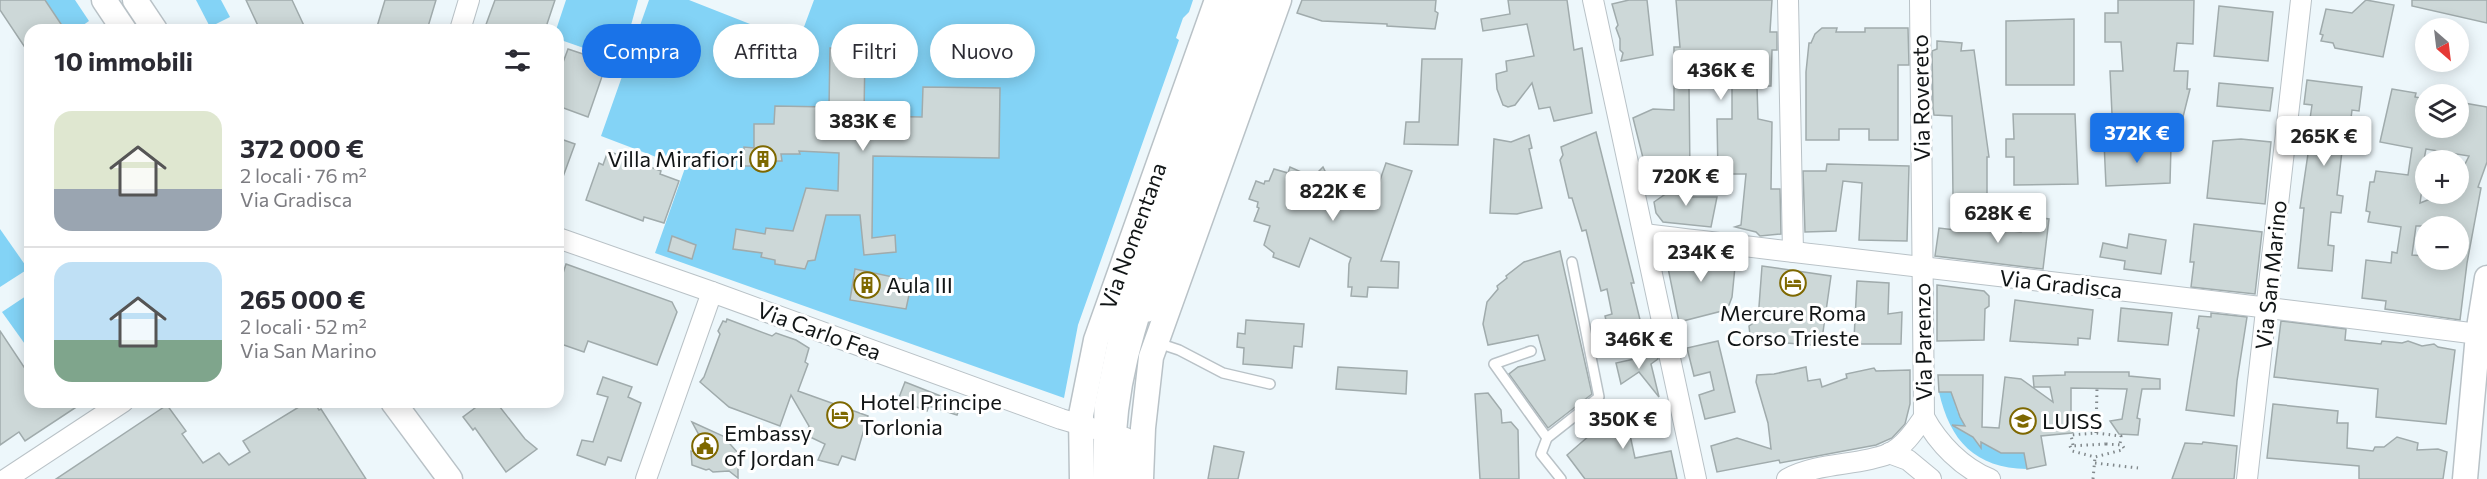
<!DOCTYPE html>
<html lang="it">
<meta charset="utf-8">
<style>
:root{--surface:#fff;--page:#f7f7f7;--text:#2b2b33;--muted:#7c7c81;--line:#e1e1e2;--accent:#1a73e8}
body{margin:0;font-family:Commissioner,sans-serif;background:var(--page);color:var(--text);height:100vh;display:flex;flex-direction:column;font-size:22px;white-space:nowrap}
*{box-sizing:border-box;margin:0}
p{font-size:20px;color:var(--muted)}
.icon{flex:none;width:33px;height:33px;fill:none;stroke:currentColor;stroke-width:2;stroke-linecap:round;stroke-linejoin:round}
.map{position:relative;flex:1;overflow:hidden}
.details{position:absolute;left:24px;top:24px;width:540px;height:384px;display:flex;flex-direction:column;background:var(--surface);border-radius:18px;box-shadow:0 3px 15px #0003}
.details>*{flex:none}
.guide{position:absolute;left:582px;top:24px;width:570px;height:54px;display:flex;gap:12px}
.needle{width:39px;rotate:152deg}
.fabs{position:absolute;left:2415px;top:18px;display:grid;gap:12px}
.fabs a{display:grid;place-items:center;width:54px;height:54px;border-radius:50%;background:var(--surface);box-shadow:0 3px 15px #0003;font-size:30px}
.price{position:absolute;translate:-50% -51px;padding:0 14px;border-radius:6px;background:#fff;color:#222;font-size:20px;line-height:39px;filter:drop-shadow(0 2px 3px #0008)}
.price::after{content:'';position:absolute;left:50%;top:36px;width:18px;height:14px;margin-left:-9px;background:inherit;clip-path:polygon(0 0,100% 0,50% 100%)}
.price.selected{background:var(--accent);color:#fff}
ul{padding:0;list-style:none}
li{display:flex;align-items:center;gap:18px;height:150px;padding:0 30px}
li+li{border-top:2px solid var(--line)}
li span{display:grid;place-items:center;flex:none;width:168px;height:120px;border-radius:18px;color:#555}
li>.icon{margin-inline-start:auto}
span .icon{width:72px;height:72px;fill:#fffc;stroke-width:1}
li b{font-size:26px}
h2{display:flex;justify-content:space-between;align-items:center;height:72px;padding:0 30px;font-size:26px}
.pill{padding:0 21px;border-radius:27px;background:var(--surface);box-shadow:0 3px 15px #0003;font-size:21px;line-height:54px}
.pill.selected{background:var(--accent);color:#fff}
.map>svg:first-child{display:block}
</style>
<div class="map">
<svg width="2487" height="479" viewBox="0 0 2487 479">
<rect width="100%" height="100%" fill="#edf7fb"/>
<g fill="#83d3f6">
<polygon points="45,0 75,0 89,21 76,30 65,30"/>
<polygon points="196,0 221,0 230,17 210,27"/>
<polygon points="566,0 638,0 621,61 558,39 558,30 556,30"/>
<polygon points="649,0 689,0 798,43 814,0 1193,0 1189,12 1183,18 1176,38 1179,40 1078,325 1064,398 655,253 685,168 601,136"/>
<polygon points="0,229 28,269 0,287"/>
<polygon points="26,296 30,300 30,348 27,347 2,312"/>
<path d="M1939,392H1958L1955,404L1958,413L1962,412L2004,453H2014L2015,448L2024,450L2027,469C1975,468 1950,441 1939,392Z"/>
</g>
<g fill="#cdd8d8" stroke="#a0abac" stroke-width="1.5" fill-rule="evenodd">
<polygon points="0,0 45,0 65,30 30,30 30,55 0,10"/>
<polygon points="246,0 292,0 306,30 260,30"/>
<polygon points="385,0 436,0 427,30 376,30"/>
<polygon points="495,0 555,0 545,30 484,30"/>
<polygon points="1302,0 1436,0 1435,11 1438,13 1435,29 1387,26 1387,24 1322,21 1297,13"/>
<polygon points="1508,0 1567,0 1574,50 1582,48 1592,113 1554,121 1550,107 1539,109 1532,83 1515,105 1508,107 1503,105 1497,89 1496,74 1507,71 1506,61 1534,56 1527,24 1483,31 1481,19 1510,14"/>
<polygon points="1629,0 1647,0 1653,55 1621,61 1623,53 1620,50 1620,39 1616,28 1618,25 1612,4"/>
<polygon points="1676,0 1772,0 1770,32 1777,32 1777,50 1772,50 1771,86 1757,86 1758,119 1772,122 1771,189 1780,189 1781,234 1760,236 1756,232 1735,227 1741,225 1746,174 1718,174 1717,119 1732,119 1732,87 1689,87 1690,173 1647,174 1633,118 1653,109 1674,110 1674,47 1680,47"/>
<polygon points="2118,0 2194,0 2193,44 2177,43 2174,71 2188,71 2187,89 2190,89 2183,117 2161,116 2159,119 2137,117 2137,115 2112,114 2110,71 2123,71 2121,42 2105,42 2105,13 2118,13"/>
<polygon points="2366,0 2394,5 2383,57 2335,48 2333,43 2321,41 2323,35 2320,34 2326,9 2352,13"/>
<polygon points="2412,0 2487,0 2487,23 2412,6"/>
<polygon points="2219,6 2273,12 2268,61 2214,56"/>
<polygon points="2074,19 2074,85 2006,85 2006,21"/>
<polygon points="1822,28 1837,28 1836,32 1865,32 1865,28 1908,28 1909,65 1898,65 1898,140 1869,140 1869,129 1839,129 1839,140 1806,140 1806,72 1809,43 1811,43 1815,34"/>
<polygon points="1937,41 1962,43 1961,51 1974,50 1989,157 1987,157 1987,195 1953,196 1952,116 1934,115 1933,108 1932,51 1937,49"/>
<polygon points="830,48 865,49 864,116 922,117 923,87 1000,88 999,158 873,156 872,238 895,235 896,252 864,255 860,215 826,215 815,260 808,261 805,269 775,264 775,260 761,257 762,253 733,249 736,229 765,234 766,228 793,231 806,188 838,191 839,153 799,151 800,154 781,154 782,161 769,161 764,166 744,166 744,147 754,148 754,124 774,124 775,106 829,107"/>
<polygon points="568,49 607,62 588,117 558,106 558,76"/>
<polygon points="1422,59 1462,59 1458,145 1404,144 1406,122 1419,122"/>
<polygon points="2307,80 2362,87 2359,111 2352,110 2347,152 2342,151 2337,195 2343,196 2341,213 2331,212 2328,245 2334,246 2332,271 2298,268 2304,208 2300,208 2309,147 2306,146 2312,105 2304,104"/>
<polygon points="2219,83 2273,88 2270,111 2217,106"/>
<path d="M2392,89L2416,93L2415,97L2426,99V128H2458V102L2487,107V162L2478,187L2481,188L2467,263L2460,320L2385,309L2386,301L2362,298L2366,260L2391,263L2392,252L2397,253L2401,227L2368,222L2370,212L2366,211L2370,182H2374L2376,171L2408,175L2412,148L2380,142ZM2426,149L2469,156L2458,178V194H2443L2420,203L2424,175H2421ZM2416,226H2458V260H2426V256L2412,255Z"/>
<polygon points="2013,114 2075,114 2078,184 2014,185 2014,157 2006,157 2006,139 2014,139"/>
<polygon points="1596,132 1634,283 1631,283 1643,332 1611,341 1605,316 1612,314 1607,289 1601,291 1586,230 1582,231 1572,198 1569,198 1560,160 1563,155 1561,147"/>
<polygon points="1529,135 1532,148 1529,149 1542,208 1517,214 1490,213 1494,139 1511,142"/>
<polygon points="558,138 575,144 560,185 558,185"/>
<polygon points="2241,139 2271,142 2265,204 2207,198 2213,141"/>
<polygon points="2104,142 2120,142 2120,145 2155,144 2155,147 2171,146 2170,183 2106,186"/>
<polygon points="608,151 661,171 660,174 679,181 664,223 644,217 643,221 586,200 599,163 603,165"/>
<polygon points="1386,163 1412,171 1381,261 1399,262 1398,288 1368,287 1367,297 1351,296 1352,287 1348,287 1349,264 1351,258 1310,238 1299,267 1273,257 1274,253 1264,245 1270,226 1254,221 1259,208 1257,207 1258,202 1249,199 1256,181 1264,184 1265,181 1269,181 1274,169 1288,173 1290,167 1310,176 1311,172 1316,174 1323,167 1328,177 1334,180 1330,190 1333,192 1331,194 1371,206"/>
<polygon points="1827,164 1909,166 1907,241 1859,240 1862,183 1843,181 1836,231 1805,232 1803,171 1826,171"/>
<polygon points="1690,177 1690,197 1717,197 1711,227 1663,222 1656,213 1654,202"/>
<polygon points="2022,215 2049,219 2043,269 1935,256 1939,228 1964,231 1965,226 2021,232"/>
<polygon points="2194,224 2262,232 2255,294 2191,287 2194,262 2190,262"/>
<polygon points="2129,234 2166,240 2161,274 2124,269 2125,261 2100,257 2103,243 2127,248"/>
<polygon points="672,236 696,245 692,259 668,251"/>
<polygon points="1672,250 1736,257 1732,297 1729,305 1722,311 1679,322 1668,268 1668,257"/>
<polygon points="1560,251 1592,394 1548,428 1509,374 1518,367 1545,360 1538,335 1488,345 1483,324 1487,302 1498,289 1497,286 1507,278 1506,276 1524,262"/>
<polygon points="566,264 672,302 677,312 657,365 588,341 584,352 558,343 558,289"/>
<polygon points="1762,266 1831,276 1821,346 1754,340 1750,335 1749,326 1758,320"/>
<polygon points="855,269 912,281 906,309 850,300"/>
<polygon points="1857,281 1889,283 1888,314 1902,312 1901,344 1859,344 1854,339"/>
<polygon points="1937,285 1984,291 1989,296 1989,306 1985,309 1984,340 1937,341"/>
<polygon points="2015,300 2093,310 2090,339 2078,338 2078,345 2010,341"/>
<polygon points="2121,308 2172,313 2168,345 2118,341"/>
<polygon points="2211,313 2247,317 2237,381 2234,416 2186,410 2199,329 2197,328 2199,316 2211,317"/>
<polygon points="727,319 772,336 776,333 796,340 809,348 805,362 808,364 798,391 868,416 855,460 842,456 838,465 818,460 825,444 806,435 809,426 791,395 780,426 729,407 700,382 704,377 720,334 718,331 723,321 726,322"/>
<polygon points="1246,320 1304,324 1302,347 1294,346 1292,368 1243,364 1244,348 1237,347 1238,333 1245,334"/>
<polygon points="2281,321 2346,329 2345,340 2381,344 2382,341 2402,343 2408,341 2422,346 2434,344 2438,347 2455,350 2446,424 2376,417 2378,389 2274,377"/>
<polygon points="0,331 30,376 30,402 84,402 25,441 19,432 0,445"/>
<polygon points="1718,341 1735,412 1705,419 1699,395 1714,390 1710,372 1694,376 1687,348"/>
<polygon points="1657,354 1658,359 1651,364 1659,397 1639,372 1621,384 1616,363"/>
<polygon points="1338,367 1407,371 1406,394 1336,389"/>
<polygon points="1806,367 1808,381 1820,379 1822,387 1847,378 1846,374 1874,368 1876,371 1910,370 1910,404 1905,424 1892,438 1876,445 1780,463 1779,460 1717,472 1711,446 1737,438 1771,449 1768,423 1756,382 1757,375 1774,374"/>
<polygon points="2065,372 2129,372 2129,376 2160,379 2160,389 2142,389 2137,418 2140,419 2138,435 2119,434 2110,421 2122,419 2127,389 2071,388 2071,417 2083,422 2072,433 2041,436 2046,465 2027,469 2024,453 2001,453 1981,442 1981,448 1973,437 1952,425 1965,426 1960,417 1951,392 1939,392 1938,375 1983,375 1982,427 1999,428 2005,377 2021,379 2053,402 2050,387 2034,387 2033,376 2065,375"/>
<polygon points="603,377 632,387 628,397 641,403 621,461 608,457 605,465 577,455 582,440 593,442 608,397 597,394"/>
<polygon points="905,382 961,404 957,415 929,406 927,411 898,400"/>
<polygon points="1488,393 1501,410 1502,423 1511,422 1518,430 1519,479 1480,479 1475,394"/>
<polygon points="307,402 314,402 319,410 321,409 366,479 56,479 167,405 186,431 182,434 203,463 219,453 229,465 250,452 243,441"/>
<polygon points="483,402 496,402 525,439 537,449 506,472 475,428 473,430 463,417"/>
<polygon points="2273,404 2338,411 2337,423 2348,423 2347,448 2373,451 2375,447 2384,447 2397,437 2418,443 2417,450 2438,449 2447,452 2443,479 2359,479 2359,466 2267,458"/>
<polygon points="1662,405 1667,427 1630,435 1635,458 1671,451 1677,479 1585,479 1567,455 1605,422"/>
<polygon points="692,422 723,436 738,453 738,478 729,471 713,472 709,469 706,470 692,465 691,451 700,452 700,437"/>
<polygon points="2203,442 2237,446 2234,479 2172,479 2185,443 2202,444"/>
<polygon points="1214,446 1244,452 1238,479 1208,479"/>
</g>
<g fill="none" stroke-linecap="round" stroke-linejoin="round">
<g stroke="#b9c2c7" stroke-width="12">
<g id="service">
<polyline points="1149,317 1264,0"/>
<polyline points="1158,343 1179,350 1223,373 1270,384"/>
<polyline points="1531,351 1494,364 1547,438 1541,454 1561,479"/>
<polyline points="1547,438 1599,397 1572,262"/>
<polyline points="1126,445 1127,479"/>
<polyline points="1098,479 1099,407 1115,328 1233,0"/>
</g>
</g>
<g stroke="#b9c2c7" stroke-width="22">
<g id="minor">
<polyline points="1593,0 1696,479"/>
<polyline points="1788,0 1793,252"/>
<path d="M1920,0L1924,417C1938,443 1962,468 1990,479"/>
<polyline points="460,30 469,0"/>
<path d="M1644,234C1922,268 2200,298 2478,334"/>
<polyline points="558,238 712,292 1061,419 1126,438 1140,458"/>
<polyline points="1889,453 1908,460 1931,479"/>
<polyline points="6,479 123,402"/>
<polyline points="646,479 712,292"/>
<path d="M1787,479C1819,462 1857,466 1888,454C1904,447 1915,430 1924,417"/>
<polyline points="2247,479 2301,0"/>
</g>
</g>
<g stroke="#b9c2c7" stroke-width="27">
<g id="tertiary">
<polyline points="104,0 124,30"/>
<polyline points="135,0 155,30"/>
<polyline points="393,402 450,479"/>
<polyline points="1082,479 1081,415 1096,340 1217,0"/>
<polyline points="1141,479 1143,428 1151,357 1279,0"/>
<polyline points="2465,479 2478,334 2487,278"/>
</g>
</g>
<g stroke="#b9c2c7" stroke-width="30">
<path id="secondary" d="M1112,479C1107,379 1140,302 1172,210C1198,140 1223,70 1248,0"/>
</g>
<g stroke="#81888b" stroke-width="3" stroke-dasharray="1.5 4.5" stroke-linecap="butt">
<polyline points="2096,433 2097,388"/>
<polygon points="2106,444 2122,445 2124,448 2122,450 2095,457 2072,451 2070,446"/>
<polyline points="2073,445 2071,435 2096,433 2121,436 2120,445"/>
<polyline points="2095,463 2138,468"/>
<polyline points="2093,479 2095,457"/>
</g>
<use href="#service" stroke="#fff" stroke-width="9"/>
<use href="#minor" stroke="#fff" stroke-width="20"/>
<use href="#tertiary" stroke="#fff" stroke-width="24"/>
<use href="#secondary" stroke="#fff" stroke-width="27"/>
</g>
<defs>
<g id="building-ring" transform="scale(1.35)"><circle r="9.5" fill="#fff" stroke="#7e6800" stroke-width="1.5"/><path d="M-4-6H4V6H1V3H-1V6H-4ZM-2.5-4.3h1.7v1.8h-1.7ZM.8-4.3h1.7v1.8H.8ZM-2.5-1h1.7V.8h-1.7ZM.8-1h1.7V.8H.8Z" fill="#7e6800"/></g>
<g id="hotel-ring" transform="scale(1.35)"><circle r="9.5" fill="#fff" stroke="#7e6800" stroke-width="1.5"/><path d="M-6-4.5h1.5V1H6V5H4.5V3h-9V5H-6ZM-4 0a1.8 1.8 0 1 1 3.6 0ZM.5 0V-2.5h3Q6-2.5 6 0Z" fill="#7e6800"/></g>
<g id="university-ring" transform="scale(1.35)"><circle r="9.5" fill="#fff" stroke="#7e6800" stroke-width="1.5"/><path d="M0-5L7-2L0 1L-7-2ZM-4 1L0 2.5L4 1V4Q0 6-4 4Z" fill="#7e6800"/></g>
<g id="civic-ring" transform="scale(1.35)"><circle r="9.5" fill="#fff" stroke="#7e6800" stroke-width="1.5"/><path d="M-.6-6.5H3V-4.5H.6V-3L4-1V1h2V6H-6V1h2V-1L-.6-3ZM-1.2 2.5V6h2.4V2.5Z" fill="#7e6800"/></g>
</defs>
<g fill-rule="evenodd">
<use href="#building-ring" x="763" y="159"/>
<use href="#hotel-ring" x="1793" y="283"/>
<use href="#building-ring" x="867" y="285"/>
<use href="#hotel-ring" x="840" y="415"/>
<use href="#university-ring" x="2023" y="421"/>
<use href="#civic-ring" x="705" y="446"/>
</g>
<g text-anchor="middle" stroke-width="6" stroke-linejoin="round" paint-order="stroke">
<g font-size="22" fill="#111516" stroke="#fff">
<text transform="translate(1921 98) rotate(-91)" y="8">Via Rovereto</text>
<text transform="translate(1133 236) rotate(-70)" y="8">Via Nomentana</text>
<text transform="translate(2271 275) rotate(-84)" y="8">Via San Marino</text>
<text transform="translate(2061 284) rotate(6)" y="8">Via Gradisca</text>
<text transform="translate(819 331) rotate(20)" y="8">Via Carlo Fea</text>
<text transform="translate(1923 342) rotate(-91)" y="8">Via Parenzo</text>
</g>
<g font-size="22" fill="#111516" stroke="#fff" text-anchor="start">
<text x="744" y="167" text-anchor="end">Villa Mirafiori</text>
<text x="886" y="293">Aula III</text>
<text x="1793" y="321" text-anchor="middle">Mercure Roma<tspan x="1793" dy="25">Corso Trieste</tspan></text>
<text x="860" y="410">Hotel Principe<tspan x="860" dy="25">Torlonia</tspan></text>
<text x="2042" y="429">LUISS</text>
<text x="724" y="441">Embassy<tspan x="724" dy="25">of Jordan</tspan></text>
</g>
</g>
</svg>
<div class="fabs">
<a><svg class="needle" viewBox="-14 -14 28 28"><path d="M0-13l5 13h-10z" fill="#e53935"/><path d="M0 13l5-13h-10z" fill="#7c7c81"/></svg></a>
<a><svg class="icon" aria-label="layers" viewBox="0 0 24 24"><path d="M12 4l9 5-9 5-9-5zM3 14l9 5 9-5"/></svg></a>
<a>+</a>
<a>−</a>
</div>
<b class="price" style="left:1721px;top:101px">436K €</b>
<b class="price" style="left:863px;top:152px">383K €</b>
<b class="price selected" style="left:2137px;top:164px">372K €</b>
<b class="price" style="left:2324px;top:167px">265K €</b>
<b class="price" style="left:1686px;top:207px">720K €</b>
<b class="price" style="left:1333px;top:222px">822K €</b>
<b class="price" style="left:1998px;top:244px">628K €</b>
<b class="price" style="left:1701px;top:283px">234K €</b>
<b class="price" style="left:1639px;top:370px">346K €</b>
<b class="price" style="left:1623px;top:450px">350K €</b>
<div class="guide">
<a class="pill selected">Compra</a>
<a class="pill">Affitta</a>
<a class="pill">Filtri</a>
<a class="pill">Nuovo</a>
</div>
<section class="details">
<h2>10 immobili<svg class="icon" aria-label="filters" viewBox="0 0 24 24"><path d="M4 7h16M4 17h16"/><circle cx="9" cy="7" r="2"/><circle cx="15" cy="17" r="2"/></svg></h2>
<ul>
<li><span style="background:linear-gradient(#dfe7d0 65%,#9aa5b1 0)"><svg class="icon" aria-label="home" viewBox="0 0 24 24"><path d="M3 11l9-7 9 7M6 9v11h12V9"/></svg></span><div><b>372 000 €</b><p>2 locali · 76 m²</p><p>Via Gradisca</p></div></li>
<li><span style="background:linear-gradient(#bfe0f5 65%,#7fa58c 0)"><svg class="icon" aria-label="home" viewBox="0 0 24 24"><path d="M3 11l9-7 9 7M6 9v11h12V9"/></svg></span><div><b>265 000 €</b><p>2 locali · 52 m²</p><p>Via San Marino</p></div></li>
</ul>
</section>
</div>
